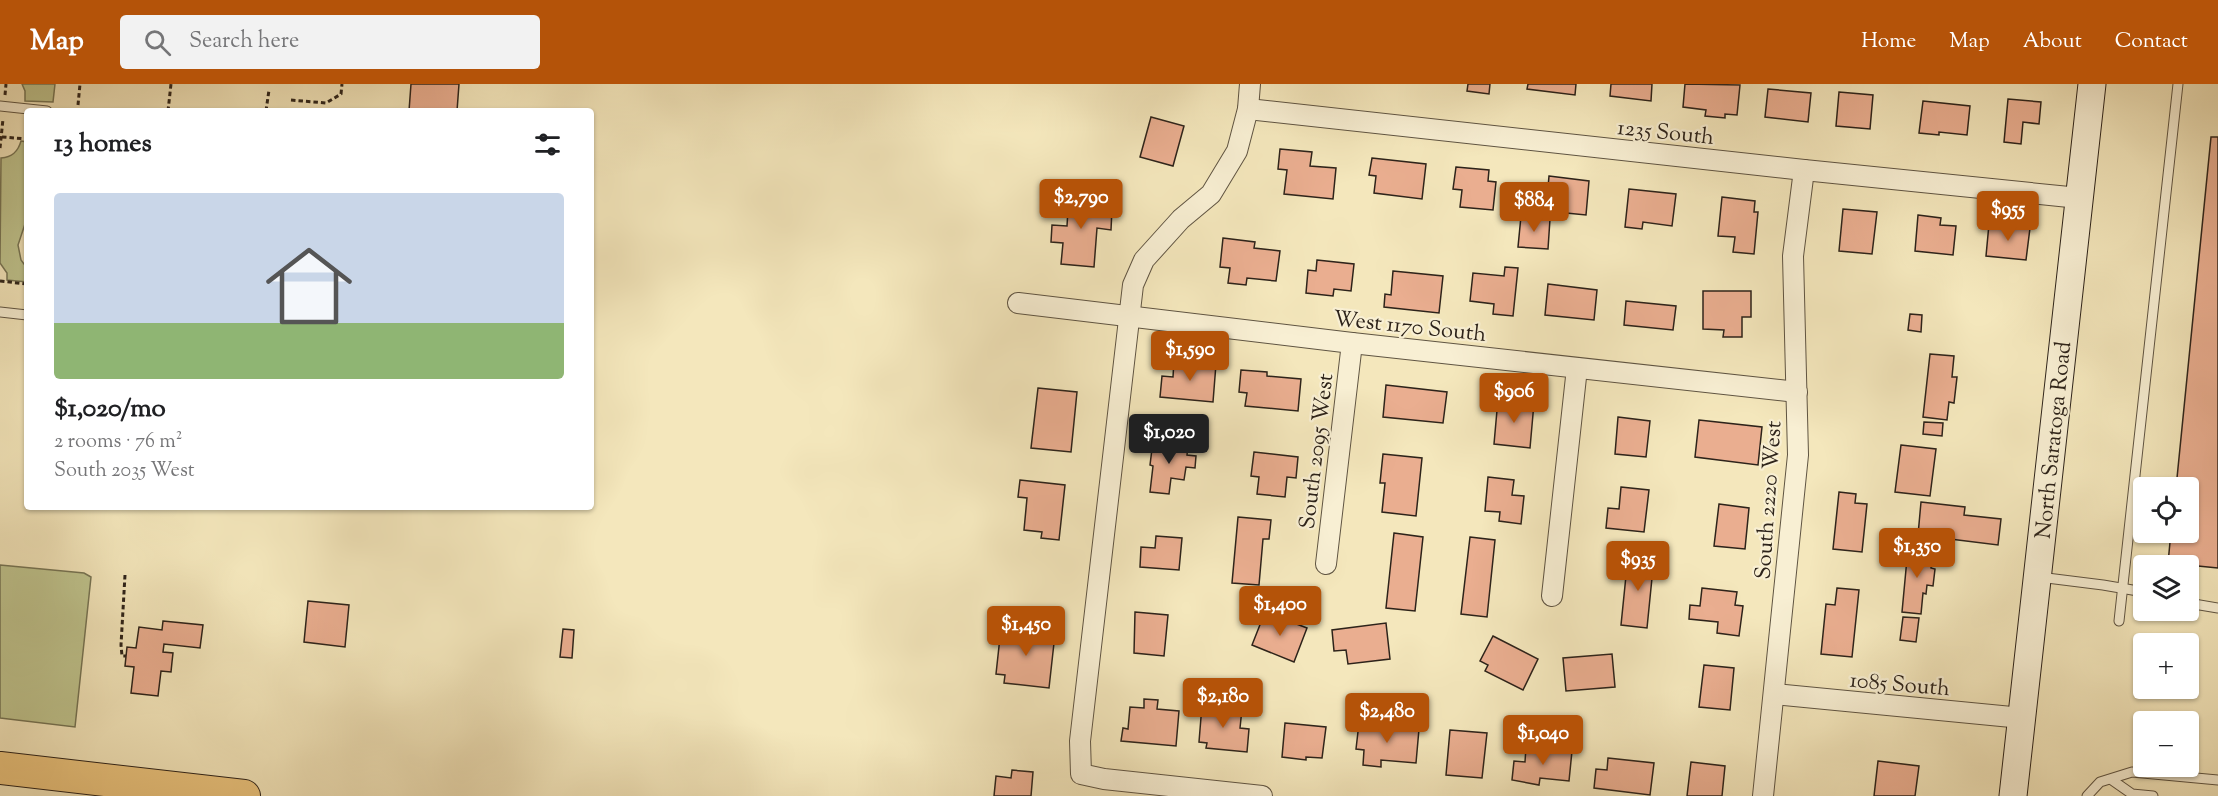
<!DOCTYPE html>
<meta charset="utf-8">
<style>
:root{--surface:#fff;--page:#f2f2f2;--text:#202124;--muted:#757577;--line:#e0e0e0;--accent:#b45309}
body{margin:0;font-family:"Sorts Mill Goudy",serif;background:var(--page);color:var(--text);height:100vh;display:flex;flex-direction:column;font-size:22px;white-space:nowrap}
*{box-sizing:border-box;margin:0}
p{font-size:20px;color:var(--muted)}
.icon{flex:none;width:33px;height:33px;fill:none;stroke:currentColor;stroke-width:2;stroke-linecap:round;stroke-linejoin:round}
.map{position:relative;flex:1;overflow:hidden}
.sheet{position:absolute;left:24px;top:24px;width:570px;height:402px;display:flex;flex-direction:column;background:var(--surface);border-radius:6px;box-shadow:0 2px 4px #0004}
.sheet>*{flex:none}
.tools{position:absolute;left:2133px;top:393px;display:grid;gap:12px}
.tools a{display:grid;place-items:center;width:66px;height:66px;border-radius:6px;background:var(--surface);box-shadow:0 2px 4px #0004;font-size:30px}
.price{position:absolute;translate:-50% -51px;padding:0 14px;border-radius:6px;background:var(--accent);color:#fff;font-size:20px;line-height:39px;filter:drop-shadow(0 2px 3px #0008)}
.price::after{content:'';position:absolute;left:50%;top:36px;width:18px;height:14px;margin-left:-9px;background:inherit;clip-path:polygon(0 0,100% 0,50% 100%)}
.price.on{background:#222;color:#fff}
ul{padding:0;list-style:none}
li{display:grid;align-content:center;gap:12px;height:318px;padding:0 30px}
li+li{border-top:2px solid var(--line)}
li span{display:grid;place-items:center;height:186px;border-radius:6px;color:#555}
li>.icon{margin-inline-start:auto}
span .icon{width:108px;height:108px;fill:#fffc;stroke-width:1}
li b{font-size:26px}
h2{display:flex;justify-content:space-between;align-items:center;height:72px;padding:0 30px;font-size:26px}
header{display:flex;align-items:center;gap:36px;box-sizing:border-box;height:84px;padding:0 30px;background:var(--accent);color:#fff}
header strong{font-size:28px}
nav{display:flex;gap:33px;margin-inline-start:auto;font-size:21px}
.search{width:420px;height:54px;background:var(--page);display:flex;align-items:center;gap:15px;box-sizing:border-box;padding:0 21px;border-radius:6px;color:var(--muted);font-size:22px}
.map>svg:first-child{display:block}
</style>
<header>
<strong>Map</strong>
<div class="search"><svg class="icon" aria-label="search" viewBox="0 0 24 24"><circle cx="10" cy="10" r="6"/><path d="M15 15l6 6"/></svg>Search here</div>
<nav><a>Home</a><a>Map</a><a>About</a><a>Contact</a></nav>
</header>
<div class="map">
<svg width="2218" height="712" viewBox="0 0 2218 712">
<rect width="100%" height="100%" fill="#f4e7bc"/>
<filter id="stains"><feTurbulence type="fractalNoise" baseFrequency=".00333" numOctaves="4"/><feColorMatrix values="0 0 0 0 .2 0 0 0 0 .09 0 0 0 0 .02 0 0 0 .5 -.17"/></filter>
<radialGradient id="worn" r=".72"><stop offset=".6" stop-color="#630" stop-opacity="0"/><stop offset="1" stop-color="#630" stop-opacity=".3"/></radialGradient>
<g fill="#bfc48e" stroke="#767454" stroke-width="1.5">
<polygon points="22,0 55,0 53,18 25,17 25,7"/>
<path d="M21,57L27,58L25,99L27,134L18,161L21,176L27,184V198L7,196V189L0,179L1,74C12,73 18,68 21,57Z"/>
<polygon points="0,481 84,489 91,493 75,643 0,634"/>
</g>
<g fill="#eaae90" stroke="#2d231a" stroke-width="1.5">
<polygon points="411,0 459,0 457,27 409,27"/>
<polygon points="1468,0 1490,0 1489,10 1467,7"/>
<polygon points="1528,0 1576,0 1575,11 1527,5"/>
<polygon points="1611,0 1652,0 1651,17 1610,12"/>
<polygon points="1685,0 1740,1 1737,31 1725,30 1725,34 1705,32 1706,26 1683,23"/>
<polygon points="1768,5 1811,9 1808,38 1765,33"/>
<polygon points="1839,8 1873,11 1870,45 1836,42"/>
<polygon points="2008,15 2041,18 2039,40 2023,38 2021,60 2004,58"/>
<polygon points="1923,17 1970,22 1967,51 1939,48 1939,51 1919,49"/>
<polygon points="1151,33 1184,42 1173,82 1140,73"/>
<polygon points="2211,53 2218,53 2218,484 2168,479 2171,448 2188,448 2188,404 2176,404"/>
<polygon points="1280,65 1312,68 1310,82 1336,84 1333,115 1284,110 1287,86 1278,85"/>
<polygon points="1372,74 1426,80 1422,115 1374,109 1376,92 1369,91"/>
<polygon points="1456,83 1489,86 1488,97 1496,98 1493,126 1460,123 1462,106 1453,105"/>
<polygon points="1549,92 1589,97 1586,131 1546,127"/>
<polygon points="1629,105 1676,110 1672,142 1643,138 1642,145 1625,143"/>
<polygon points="1069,109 1095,111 1094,123 1112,125 1111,146 1097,144 1094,183 1061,180 1063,159 1051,158 1052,141 1067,142"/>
<polygon points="1722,113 1755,117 1754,128 1758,128 1754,170 1733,168 1735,153 1718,152"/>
<polygon points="1843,125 1877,128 1872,170 1839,167"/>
<polygon points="1918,131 1941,134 1940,141 1956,142 1953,171 1915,167"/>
<polygon points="1521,132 1550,135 1548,165 1518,163"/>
<polygon points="1989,140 2030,144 2026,176 1986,172"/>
<polygon points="1223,154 1255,158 1254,164 1280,167 1276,197 1247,194 1246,201 1228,199 1230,184 1220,183"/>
<polygon points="1317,176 1354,180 1351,207 1334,205 1333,212 1306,209 1308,186 1316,187"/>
<polygon points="1505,183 1518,184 1513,232 1493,230 1494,220 1470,217 1473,189 1504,192"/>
<polygon points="1393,187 1443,192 1439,229 1384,223 1385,210 1391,211"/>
<polygon points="1548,200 1597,206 1594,236 1545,231"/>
<polygon points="1703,207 1751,207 1751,233 1742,233 1742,253 1723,253 1724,246 1703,245"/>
<polygon points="1626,217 1676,222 1673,246 1624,241"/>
<polygon points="1910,230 1922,231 1921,248 1908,246"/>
<polygon points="1930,270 1954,272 1952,293 1957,293 1954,319 1949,318 1947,336 1923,333"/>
<polygon points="1174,276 1216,280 1213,318 1160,313 1162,292 1173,293"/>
<polygon points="1241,286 1267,288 1267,292 1301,295 1298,327 1245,322 1247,309 1239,308"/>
<polygon points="1386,301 1447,308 1443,339 1383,333"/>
<polygon points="1038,304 1077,308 1071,368 1031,364"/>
<polygon points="1498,315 1534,319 1530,364 1494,360"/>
<polygon points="1618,333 1650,337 1646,373 1615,370"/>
<polygon points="1699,336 1762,343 1758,381 1695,373"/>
<polygon points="1924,338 1943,339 1942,352 1923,350"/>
<polygon points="1153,357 1188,361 1187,371 1196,372 1195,384 1186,383 1184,396 1171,394 1169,410 1150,408 1153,382 1150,381"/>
<polygon points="1901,361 1936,365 1930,412 1895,408"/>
<polygon points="1254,368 1298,373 1296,394 1287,393 1285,413 1257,410 1259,393 1251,392"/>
<polygon points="1383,370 1422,374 1416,432 1382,428 1385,399 1380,399"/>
<polygon points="1488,393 1514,396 1512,411 1524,412 1521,440 1499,437 1500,428 1485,427"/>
<polygon points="1020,396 1065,401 1059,456 1041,454 1042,448 1024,446 1027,414 1018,413"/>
<polygon points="1621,403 1649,406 1644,448 1606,444 1608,424 1619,425"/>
<polygon points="1839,408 1856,410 1855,419 1867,420 1862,468 1833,465"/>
<polygon points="1921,418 1965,423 1964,431 2001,435 1998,461 1918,451"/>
<polygon points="1719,420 1749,424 1745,465 1714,462"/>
<polygon points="1238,433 1271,436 1269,455 1263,455 1259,501 1232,499"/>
<polygon points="1394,449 1423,453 1415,527 1386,524"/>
<polygon points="1156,452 1182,454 1179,486 1140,483 1141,463 1155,464"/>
<polygon points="1470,453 1495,456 1487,533 1461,530"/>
<polygon points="1908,464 1933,467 1931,484 1935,485 1933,502 1927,501 1926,510 1923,509 1921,530 1902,528"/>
<polygon points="1628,472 1654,474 1647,544 1621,541"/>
<polygon points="1702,504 1737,508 1735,521 1743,522 1739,552 1717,549 1718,538 1689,535 1690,521 1700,522"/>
<polygon points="1837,504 1859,506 1852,573 1821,570 1826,520 1835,521"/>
<polygon points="308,517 349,521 345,563 304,558"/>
<polygon points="1135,528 1168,531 1164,572 1134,569"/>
<polygon points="1265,528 1307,544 1294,578 1252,561"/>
<polygon points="1903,533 1919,534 1916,558 1900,556"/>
<polygon points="163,537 203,541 200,564 164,560 163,568 173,569 172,578 171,588 161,587 158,612 131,609 134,583 125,582 127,563 136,564 139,543 162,546"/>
<polygon points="1386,539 1390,575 1348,580 1346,566 1334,567 1332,546"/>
<polygon points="1001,544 1055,550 1049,604 1004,599 1005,591 996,590"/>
<polygon points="563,545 574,546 572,574 560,573"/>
<polygon points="1493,552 1538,575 1523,606 1485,587 1488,581 1480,577"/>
<polygon points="1612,570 1615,603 1566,607 1563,574"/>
<polygon points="1704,581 1734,584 1730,626 1699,623"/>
<polygon points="1144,615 1158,616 1157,625 1179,627 1176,662 1121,657 1123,644 1128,645 1130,623 1144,624"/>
<polygon points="1202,621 1242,625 1240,644 1249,645 1247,668 1206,664 1207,659 1199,658"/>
<polygon points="1285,639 1326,643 1322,674 1306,673 1306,676 1282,673"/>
<polygon points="1359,639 1419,645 1416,679 1381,676 1381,683 1363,681 1364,666 1356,665"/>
<polygon points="1450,646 1487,649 1482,694 1446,691"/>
<polygon points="1526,663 1572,667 1569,697 1540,694 1539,701 1512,696 1514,677 1525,678"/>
<polygon points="1608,674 1654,679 1650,711 1594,704 1596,685 1607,686"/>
<polygon points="1878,677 1919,682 1915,712 1874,712"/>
<polygon points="1691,678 1725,682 1722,712 1687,712"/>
<polygon points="1012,686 1033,688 1031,712 994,712 996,692 1011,694"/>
</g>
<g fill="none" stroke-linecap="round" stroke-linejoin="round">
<g stroke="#5f5442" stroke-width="11">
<g id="service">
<polyline points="0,22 47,27"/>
<polyline points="0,228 27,231"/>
<polyline points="2039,493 2103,501 2144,508"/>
<polyline points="2188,519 2218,524"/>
<polyline points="2119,537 2178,0"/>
<polyline points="2112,696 2132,710 2153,712"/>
<polyline points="2087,712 2100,698 2132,688 2218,696"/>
</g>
</g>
<g stroke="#5f5442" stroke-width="22">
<g id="minor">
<polyline points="1250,0 1248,25 1237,67 1211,110 1181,135 1144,176 1133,201 1080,657 1081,690 1104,695 1262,712"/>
<polyline points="1248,25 1804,86 2079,114"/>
<polyline points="1018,219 1352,259 1797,308"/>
<polyline points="1326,480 1352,259"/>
<polyline points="1552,512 1577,284"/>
<polyline points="1774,610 2022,634"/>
<polyline points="1763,712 1798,371 1793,172 1804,86"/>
</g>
</g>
<g stroke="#2d231a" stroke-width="29">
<polyline id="secondary" points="2013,712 2092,0"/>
</g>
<g stroke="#2d231a" stroke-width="34">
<polyline id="trunk" points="0,684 244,712"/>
</g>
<g stroke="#2d231a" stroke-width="3" stroke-dasharray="4.5 3" stroke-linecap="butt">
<polyline points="5,11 6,0"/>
<polyline points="291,16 326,19 341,10 342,0"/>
<polyline points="78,21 80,0"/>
<polyline points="168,27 171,0"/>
<polyline points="266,27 269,6"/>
<polyline points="2,53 27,55"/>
<polyline points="0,64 3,35"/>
<polyline points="0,197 27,200"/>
<polyline points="125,491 121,561 122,572 126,572"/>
</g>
<use href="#service" stroke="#f8efd3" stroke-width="9"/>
<use href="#minor" stroke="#f8efd3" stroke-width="20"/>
<use href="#secondary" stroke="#f8efd3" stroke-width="27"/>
<use href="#trunk" stroke="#eac47e" stroke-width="32"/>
</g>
<g text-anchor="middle" stroke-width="4.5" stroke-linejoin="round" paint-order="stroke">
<g font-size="22" fill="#2d231a" stroke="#f8efd3">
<text transform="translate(1666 47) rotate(6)" y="8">1235 South</text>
<text transform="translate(1410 241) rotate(6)" y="8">West 1170 South</text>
<text transform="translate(2052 356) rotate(-84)" y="8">North Saratoga Road</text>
<text transform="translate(1315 367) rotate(-83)" y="8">South 2095 West</text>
<text transform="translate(1767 416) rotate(-86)" y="8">South 2220 West</text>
<text transform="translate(1900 599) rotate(5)" y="8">1085 South</text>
</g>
</g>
<rect width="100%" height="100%" filter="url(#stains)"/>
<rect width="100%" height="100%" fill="url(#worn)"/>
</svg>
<div class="tools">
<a><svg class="icon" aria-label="locate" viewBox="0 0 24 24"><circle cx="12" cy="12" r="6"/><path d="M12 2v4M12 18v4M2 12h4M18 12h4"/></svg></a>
<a><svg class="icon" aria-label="layers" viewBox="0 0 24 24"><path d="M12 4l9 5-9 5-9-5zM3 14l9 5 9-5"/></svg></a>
<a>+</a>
<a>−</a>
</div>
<b class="price" style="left:1081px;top:146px">$2,790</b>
<b class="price" style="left:1534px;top:149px">$884</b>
<b class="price" style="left:2008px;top:158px">$955</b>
<b class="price" style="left:1190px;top:298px">$1,590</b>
<b class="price" style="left:1514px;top:340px">$906</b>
<b class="price on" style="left:1169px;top:381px">$1,020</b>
<b class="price" style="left:1917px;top:495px">$1,350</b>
<b class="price" style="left:1638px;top:508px">$935</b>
<b class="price" style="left:1280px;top:553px">$1,400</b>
<b class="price" style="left:1026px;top:573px">$1,450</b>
<b class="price" style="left:1223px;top:645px">$2,180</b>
<b class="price" style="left:1387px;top:660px">$2,480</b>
<b class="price" style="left:1543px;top:682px">$1,040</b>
<section class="sheet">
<h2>13 homes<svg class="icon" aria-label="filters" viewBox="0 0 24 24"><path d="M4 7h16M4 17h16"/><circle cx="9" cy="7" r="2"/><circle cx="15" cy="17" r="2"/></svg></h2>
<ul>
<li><span style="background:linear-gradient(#c9d6e8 70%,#8fb573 0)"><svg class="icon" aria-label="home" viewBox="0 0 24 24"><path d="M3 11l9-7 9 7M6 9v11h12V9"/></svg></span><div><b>$1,020/mo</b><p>2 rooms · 76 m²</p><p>South 2035 West</p></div></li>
</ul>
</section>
</div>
